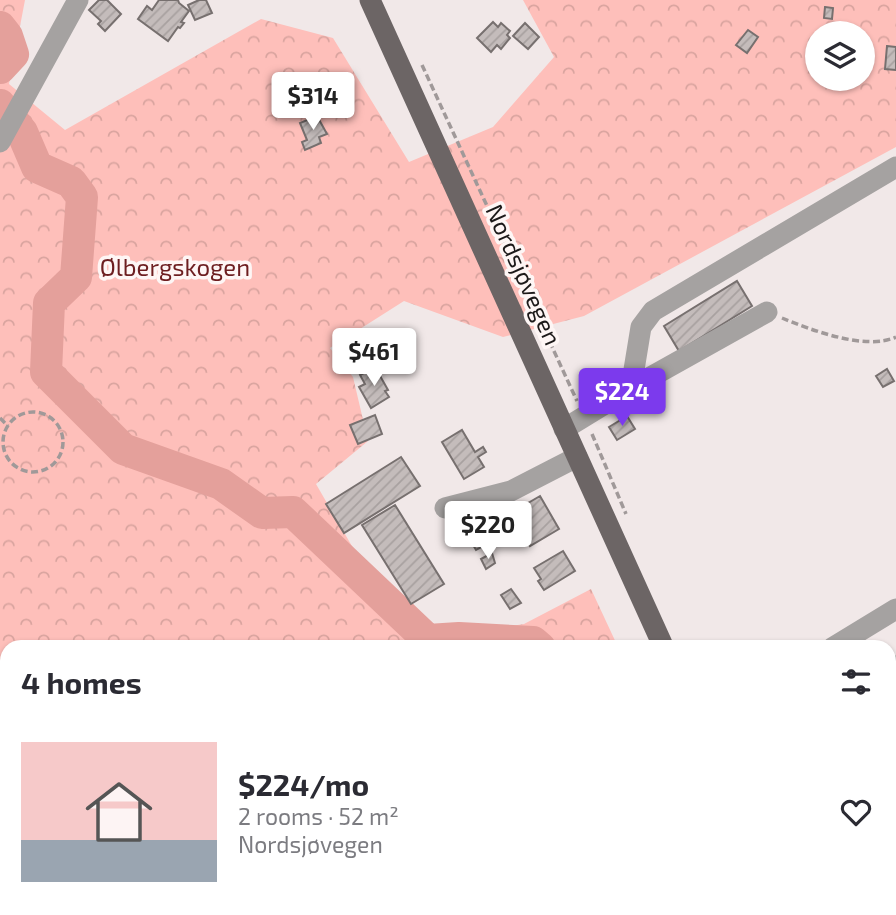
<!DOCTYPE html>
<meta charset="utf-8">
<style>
:root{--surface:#fff;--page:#f2f2f3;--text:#2b2b33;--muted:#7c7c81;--line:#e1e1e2;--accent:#7c3aed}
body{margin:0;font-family:"Exo 2",sans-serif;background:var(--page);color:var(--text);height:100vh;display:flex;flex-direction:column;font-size:26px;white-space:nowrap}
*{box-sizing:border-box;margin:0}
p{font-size:23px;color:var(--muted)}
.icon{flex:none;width:38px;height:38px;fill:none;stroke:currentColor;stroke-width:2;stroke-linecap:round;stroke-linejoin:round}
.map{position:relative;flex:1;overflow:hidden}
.panel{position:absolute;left:0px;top:640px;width:896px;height:275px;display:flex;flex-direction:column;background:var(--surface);border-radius:21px 21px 0 0;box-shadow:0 2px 5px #0004}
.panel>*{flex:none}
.buttons{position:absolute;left:805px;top:21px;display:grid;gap:14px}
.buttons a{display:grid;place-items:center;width:70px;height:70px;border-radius:50%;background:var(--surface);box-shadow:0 2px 5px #0004;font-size:35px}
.price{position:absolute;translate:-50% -60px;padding:0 16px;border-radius:7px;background:#fff;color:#222;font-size:23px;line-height:46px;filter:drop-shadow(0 2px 4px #0008)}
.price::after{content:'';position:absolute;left:50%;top:42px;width:21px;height:16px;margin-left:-10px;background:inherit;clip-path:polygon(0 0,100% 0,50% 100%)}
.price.selected{background:var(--accent);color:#fff}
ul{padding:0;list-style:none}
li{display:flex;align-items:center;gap:21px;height:175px;padding:0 21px}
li+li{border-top:2px solid var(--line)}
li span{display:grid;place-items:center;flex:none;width:196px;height:140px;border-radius:0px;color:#555}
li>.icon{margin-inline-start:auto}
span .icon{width:84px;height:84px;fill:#fffc;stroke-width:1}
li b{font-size:30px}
h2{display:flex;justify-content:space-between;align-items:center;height:84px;padding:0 21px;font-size:30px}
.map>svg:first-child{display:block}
</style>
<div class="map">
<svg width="896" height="915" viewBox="0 0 896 915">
<defs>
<pattern id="grass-tufts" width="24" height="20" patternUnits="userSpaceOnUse" patternTransform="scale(1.75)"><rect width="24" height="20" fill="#febfba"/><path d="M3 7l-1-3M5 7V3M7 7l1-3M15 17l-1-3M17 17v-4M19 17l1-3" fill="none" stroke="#d9a49f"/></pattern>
<pattern id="forest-crowns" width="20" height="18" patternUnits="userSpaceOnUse" patternTransform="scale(1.75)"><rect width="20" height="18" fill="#febfba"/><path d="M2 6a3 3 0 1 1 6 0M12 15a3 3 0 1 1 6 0" fill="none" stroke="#d9a49f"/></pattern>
<pattern id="building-hatch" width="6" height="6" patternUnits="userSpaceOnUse" patternTransform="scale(1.75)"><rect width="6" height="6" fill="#c4bcbb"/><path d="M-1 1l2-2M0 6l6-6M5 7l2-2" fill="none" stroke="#a8a1a0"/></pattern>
</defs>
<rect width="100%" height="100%" fill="#f1e8e8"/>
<polygon fill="url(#grass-tufts)" points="0,747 7,747 7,908 762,908 765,915 0,915"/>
<path fill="url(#forest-crowns)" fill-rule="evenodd" d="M0,0H25L9,84L65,130L261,19L333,38L409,162L493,127L554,57L523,0H896V147L584,316L503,337L404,301L330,348L353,377L368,441L316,484L408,643L524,624L591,589L618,647L7,648V747H0ZM817,33H863V79H817Z"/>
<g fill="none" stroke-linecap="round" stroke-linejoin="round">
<g stroke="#a87874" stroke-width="5">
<polyline points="0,914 2,915"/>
<polyline points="26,915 38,908"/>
</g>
<g stroke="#e4a09b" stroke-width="32">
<polyline points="0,27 7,36 13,54 0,68"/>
<polyline points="0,105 22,132 37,167 71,182 82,197 76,277 49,303 46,372 123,449 221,484 262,513 293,512 428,640 459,638 533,642 540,648"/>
<polyline points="889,759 896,762"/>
</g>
</g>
<g fill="url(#building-hatch)" stroke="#77706f" stroke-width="2">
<polygon points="99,0 107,0 121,14 105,31 98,24 101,21 89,10"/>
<polygon points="159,0 178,0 179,3 189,11 181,22 184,23 180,28 178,27 168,41 138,19 147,6 152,10"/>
<polygon points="199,0 206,0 212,13 195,20 188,5"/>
<polygon points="825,7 833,8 832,19 824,18"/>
<polygon points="493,22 498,27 501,23 510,31 507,35 510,38 501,49 497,45 491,52 477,38"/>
<polygon points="525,23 539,37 528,49 513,36"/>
<polygon points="748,30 758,37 747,53 736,45"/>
<polygon points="887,46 896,47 896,70 885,69"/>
<polygon points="317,116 327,134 319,137 321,143 305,150 302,142 307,140 300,123"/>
<polygon points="737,281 752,306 679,351 664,326"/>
<polygon points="375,367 388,390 385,391 389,397 371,408 359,387 365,384 360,375"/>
<polygon points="887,369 894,381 883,387 876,376"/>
<polygon points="375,415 382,434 358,444 350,425"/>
<polygon points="627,416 635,429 617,440 609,427"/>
<polygon points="462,430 475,452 483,447 486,452 478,457 484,467 464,479 442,442"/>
<polygon points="401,457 420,486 344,533 326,504"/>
<polygon points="540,496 559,529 530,546 525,537 522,539 513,524 516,522 511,513"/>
<polygon points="395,505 444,584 411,604 362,525"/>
<polygon points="480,532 487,544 476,550 469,538"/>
<polygon points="563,551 575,571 544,590 538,581 541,579 534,568"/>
<polygon points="492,553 495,563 486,569 481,559"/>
<polygon points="511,589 521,603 510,609 501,595"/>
<polygon points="896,863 896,912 891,915 830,915 826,908 889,908 889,868"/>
</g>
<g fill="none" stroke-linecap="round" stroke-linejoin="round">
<g stroke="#a09999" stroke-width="3.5" stroke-dasharray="7 3.5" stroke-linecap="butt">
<polyline points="422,65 577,401"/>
<path d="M782,318C811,330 866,351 896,337"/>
<circle cx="33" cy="442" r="30"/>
<polyline points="0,418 8,426"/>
<polyline points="592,434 626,514"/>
<polyline points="753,908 756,915"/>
<polyline points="818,908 821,915"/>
</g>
<g stroke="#a5a2a1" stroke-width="21">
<polyline points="0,142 78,0"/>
<polyline points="631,388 641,327 653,311 896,167"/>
<polyline points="564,429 631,388 767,312"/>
<polyline points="445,508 511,491 577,457"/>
<polyline points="832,648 896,609"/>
<polyline points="889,670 896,666"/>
<polyline points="889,715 896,711"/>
<polyline points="889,743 896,745"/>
</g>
<g stroke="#6c6565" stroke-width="21">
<polyline points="370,0 664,648"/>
<polyline points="782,908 785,915"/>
</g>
</g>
<g text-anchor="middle" stroke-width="7" stroke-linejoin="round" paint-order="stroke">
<g font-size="24" fill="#6d1e20" stroke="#fef6f5">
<text x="175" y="276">Ølbergskogen</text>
</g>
<g font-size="24" fill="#1c1919" stroke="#fef6f5">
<text transform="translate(523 275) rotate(66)" y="8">Nordsjøvegen</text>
</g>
</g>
</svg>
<div class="buttons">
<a><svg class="icon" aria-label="layers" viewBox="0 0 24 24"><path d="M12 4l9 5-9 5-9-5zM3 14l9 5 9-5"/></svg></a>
</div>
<b class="price" style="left:313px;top:132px">$314</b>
<b class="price" style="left:374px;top:388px">$461</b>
<b class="price selected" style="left:622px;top:428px">$224</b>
<b class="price" style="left:488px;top:561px">$220</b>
<section class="panel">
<h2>4 homes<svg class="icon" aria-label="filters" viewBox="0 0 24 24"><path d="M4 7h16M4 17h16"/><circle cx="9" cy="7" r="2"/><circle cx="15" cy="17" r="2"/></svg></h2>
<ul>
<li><span style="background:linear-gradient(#f6c9c9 70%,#9aa5b1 0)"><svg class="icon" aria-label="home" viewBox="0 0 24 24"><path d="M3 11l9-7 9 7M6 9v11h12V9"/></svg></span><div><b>$224/mo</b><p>2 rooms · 52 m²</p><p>Nordsjøvegen</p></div><svg class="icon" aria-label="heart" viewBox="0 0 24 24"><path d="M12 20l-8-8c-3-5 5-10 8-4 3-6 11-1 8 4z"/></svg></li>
</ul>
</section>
</div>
